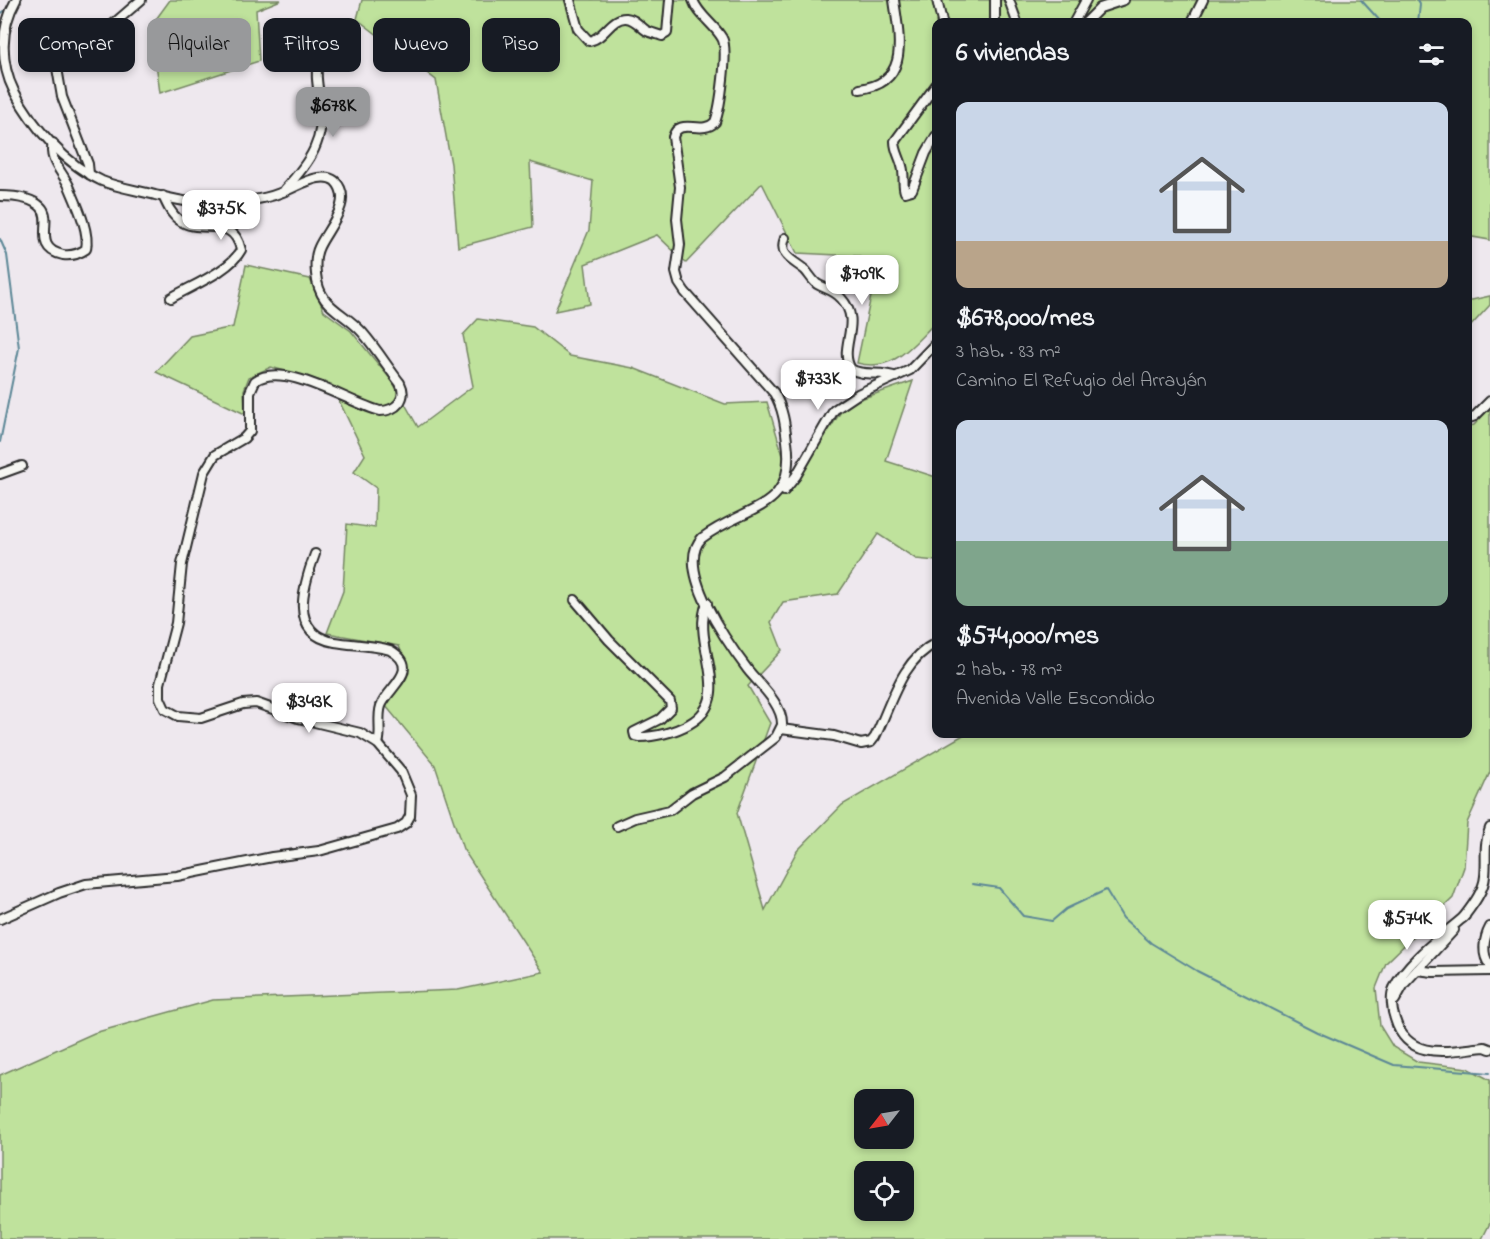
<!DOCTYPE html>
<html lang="es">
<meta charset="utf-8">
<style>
:root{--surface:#171b24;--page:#20242c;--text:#f1f3f6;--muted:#9ea1a6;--accent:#98999b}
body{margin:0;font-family:"Indie Flower",sans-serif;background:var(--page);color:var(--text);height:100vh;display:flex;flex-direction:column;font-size:22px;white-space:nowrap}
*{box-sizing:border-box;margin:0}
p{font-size:20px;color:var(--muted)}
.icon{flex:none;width:33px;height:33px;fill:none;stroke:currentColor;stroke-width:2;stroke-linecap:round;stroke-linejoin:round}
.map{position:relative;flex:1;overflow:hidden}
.panel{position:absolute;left:932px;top:18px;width:540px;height:720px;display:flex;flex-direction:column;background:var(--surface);border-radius:12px;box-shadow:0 3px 9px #0003}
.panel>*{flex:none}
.banner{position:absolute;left:18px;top:18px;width:570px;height:54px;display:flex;gap:12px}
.needle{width:39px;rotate:239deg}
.controls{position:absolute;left:854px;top:1089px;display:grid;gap:12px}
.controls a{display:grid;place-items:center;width:60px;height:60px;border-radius:12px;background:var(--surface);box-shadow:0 3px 9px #0003;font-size:30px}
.price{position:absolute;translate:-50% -51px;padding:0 14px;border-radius:12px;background:#fff;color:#222;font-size:20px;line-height:39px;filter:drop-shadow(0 2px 3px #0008)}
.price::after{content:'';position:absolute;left:50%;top:36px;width:18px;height:14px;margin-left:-9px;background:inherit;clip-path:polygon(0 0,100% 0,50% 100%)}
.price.on{background:var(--accent);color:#111}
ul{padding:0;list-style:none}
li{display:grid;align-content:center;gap:12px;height:318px;padding:0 24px}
li span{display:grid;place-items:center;height:186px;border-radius:12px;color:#555}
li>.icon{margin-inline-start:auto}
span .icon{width:108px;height:108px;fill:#fffc;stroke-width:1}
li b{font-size:26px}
h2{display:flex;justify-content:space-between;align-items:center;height:72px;padding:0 24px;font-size:26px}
.tag{padding:0 21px;border-radius:12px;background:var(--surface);box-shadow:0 3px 9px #0003;font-size:21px;line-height:54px}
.tag.on{background:var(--accent);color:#111}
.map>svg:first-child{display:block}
</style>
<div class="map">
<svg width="1490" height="1239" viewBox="0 0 1490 1239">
<rect width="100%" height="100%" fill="#eee8ee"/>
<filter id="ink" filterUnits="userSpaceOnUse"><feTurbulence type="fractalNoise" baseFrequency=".0167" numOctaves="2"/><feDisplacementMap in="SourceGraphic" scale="12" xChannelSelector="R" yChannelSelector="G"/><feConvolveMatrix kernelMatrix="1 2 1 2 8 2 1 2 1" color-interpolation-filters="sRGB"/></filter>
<g filter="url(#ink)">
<g fill="#bfe29c" stroke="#758664" stroke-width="1.5" fill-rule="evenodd">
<polygon points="170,0 281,0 256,10 259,61 160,93 151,26"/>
<path d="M362,0H1490V240L1467,236V22H936V322C912,345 894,373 857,363L875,277L859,256L797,253L762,183L686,263L657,235L585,264L590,304L555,311L589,230L593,181L530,162L533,227L458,247L451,164L436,80L357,19Z"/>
<path d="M246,265L310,279L324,311L351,331L392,381L418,427L473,386L463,335L478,319L533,327L570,356L633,368L725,404L767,402L792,486L846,404L913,381L886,461L936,477V561L916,559L878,534L838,594L783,602L771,622L782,650L748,686L770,723L737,813L765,910L797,851L842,805L965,734H1467V426L1474,425L1490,408V772L1467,823L1464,867L1453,898L1386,963L1376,988L1380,1026L1393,1047L1418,1062L1468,1068L1490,1080V1223L1482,1239H0V1075L94,1033L213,1000L458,990L543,972L463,849L435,765L385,705L409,673L399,646L327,633L343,591L347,524L375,528L376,488L354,472L365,455L331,384L271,367L249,377L244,390L245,414L156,372L190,336L233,327ZM864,1100H903V1138H864ZM864,1172H903V1210H864Z"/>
<polygon points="1490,296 1490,305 1467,330 1467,301"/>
</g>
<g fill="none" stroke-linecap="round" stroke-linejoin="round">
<g stroke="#5c8796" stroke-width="2">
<polyline points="1361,0 1381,22"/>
<polyline points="1417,0 1420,5 1418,22"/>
<polyline points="0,14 10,7"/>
<polyline points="0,239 7,255 19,348 0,442"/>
<polyline points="972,884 999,888 1023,916 1052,921 1066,909 1106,890 1123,918 1151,943 1197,971 1317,1032 1394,1065 1490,1073"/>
</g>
<g stroke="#2b2b2b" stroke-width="12">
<g id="street">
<path d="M570,0L578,29L589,41C604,39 611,17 626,18C636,19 640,27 647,31C652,33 657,34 662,36L667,33L670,0"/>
<polyline points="937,0 942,22"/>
<polyline points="995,0 995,22"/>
<polyline points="1009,0 1017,22"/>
<polyline points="1074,22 1086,0"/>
<polyline points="1086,22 1100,8 1124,0"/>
<polyline points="1192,22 1203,0"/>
<path d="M936,85L895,141C895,151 900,157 902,166C905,175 902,184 905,192L912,190L926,153L936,136"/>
<path d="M860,89C911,83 899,37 894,0"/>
<polyline points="89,174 88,164 62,97 57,68 62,59 89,45 141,0"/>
<path d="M285,189C310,162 326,139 320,102C318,87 315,74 318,60"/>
<path d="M0,196C13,196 32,198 41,207C54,220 31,248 63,255C71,256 79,254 86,249C90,231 76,203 69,186C62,171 48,160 53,143"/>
<path d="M163,196C167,205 171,214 179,220C201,236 233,213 241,250C230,271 191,286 171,298"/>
<path d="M785,238C778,256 793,260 805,270C809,274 812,280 817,284C826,289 834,290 841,298C864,323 837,347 851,369C863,377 882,370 896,377"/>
<polyline points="1467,419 1475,416 1490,401"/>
<polyline points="0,474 22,466"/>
<polyline points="784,491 796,476 834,410 858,394 910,370 936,343"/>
<path d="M315,554C304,584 287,634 335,642C353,645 372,645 390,650C423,669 388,687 381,706C377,718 382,732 378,744"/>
<path d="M575,600L609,640L670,701L671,708L660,719L634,732L635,736L639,737C655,737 675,732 689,724C737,697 690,644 707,603"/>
<path d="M781,729L834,736L861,744L871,742L875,737C891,705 901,660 936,643"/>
<path d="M617,826L635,818L670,810L692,793L725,777L776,737L782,725C783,705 760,685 748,670C729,645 673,567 702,538C745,505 797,512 787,441C785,424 783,408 774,393L685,292L679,283L676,272L680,245L677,219L680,187L673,137C679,116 702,136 715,122C720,109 729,49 722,38C714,24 698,15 693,0"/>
<path d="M1465,916C1443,935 1406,962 1394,988C1390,996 1392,1011 1395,1019C1408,1063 1452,1050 1485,1047L1490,1049"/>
<path d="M1463,918C1472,906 1484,891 1485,876C1487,859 1483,845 1490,828"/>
<path d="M0,919L59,893L86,884L177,876L272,857L319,851L397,829L406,823L410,816L411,795L401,771L378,744L360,733L298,718L256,703L243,704L201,718L178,716L165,709L160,698V684L176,623L182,564L204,473L215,455L244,438L250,431V392L255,381C284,360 349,403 380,411C396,411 408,399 400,383C387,366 376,348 362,332C342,310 319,308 316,274C315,264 315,255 319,247C327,229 355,201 335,181C330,177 324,177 318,178C305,180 293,189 280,193C263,200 241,202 222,203C198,205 178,200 155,195C138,190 119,188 102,181C66,165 32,126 14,91C0,63 0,28 16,0"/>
<path d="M1490,927C1484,938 1481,955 1490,965"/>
<polyline points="1417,970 1433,972 1490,971"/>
<polyline points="1395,1000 1404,984 1454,930"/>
</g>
</g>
<use href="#street" stroke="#f6f6f2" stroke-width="8"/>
</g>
</g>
</svg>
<div class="controls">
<a><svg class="needle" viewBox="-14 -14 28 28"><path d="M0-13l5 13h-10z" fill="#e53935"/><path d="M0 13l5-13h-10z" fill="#9ea1a6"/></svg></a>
<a><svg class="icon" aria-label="locate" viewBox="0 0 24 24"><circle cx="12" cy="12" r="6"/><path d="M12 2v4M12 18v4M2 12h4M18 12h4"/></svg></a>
</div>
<b class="price on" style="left:333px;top:138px">$678K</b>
<b class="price" style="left:221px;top:241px">$375K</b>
<b class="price" style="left:862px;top:306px">$709K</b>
<b class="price" style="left:818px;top:411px">$733K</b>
<b class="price" style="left:309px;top:734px">$343K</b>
<b class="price" style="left:1407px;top:951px">$574K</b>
<div class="banner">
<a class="tag">Comprar</a>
<a class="tag on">Alquilar</a>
<a class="tag">Filtros</a>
<a class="tag">Nuevo</a>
<a class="tag">Piso</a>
</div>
<section class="panel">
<h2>6 viviendas<svg class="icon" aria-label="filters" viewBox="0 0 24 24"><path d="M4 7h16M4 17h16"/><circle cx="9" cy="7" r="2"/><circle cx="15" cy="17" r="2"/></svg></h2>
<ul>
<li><span style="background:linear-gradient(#c9d6e8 75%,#b9a48a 0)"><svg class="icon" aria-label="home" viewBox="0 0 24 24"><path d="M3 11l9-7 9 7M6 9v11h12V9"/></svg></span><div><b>$678,000/mes</b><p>3 hab. · 83 m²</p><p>Camino El Refugio del Arrayán</p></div></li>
<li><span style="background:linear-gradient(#c9d6e8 65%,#7fa58c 0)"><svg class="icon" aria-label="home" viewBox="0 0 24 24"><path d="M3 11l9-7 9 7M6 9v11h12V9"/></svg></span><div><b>$574,000/mes</b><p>2 hab. · 78 m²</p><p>Avenida Valle Escondido</p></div></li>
</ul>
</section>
</div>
